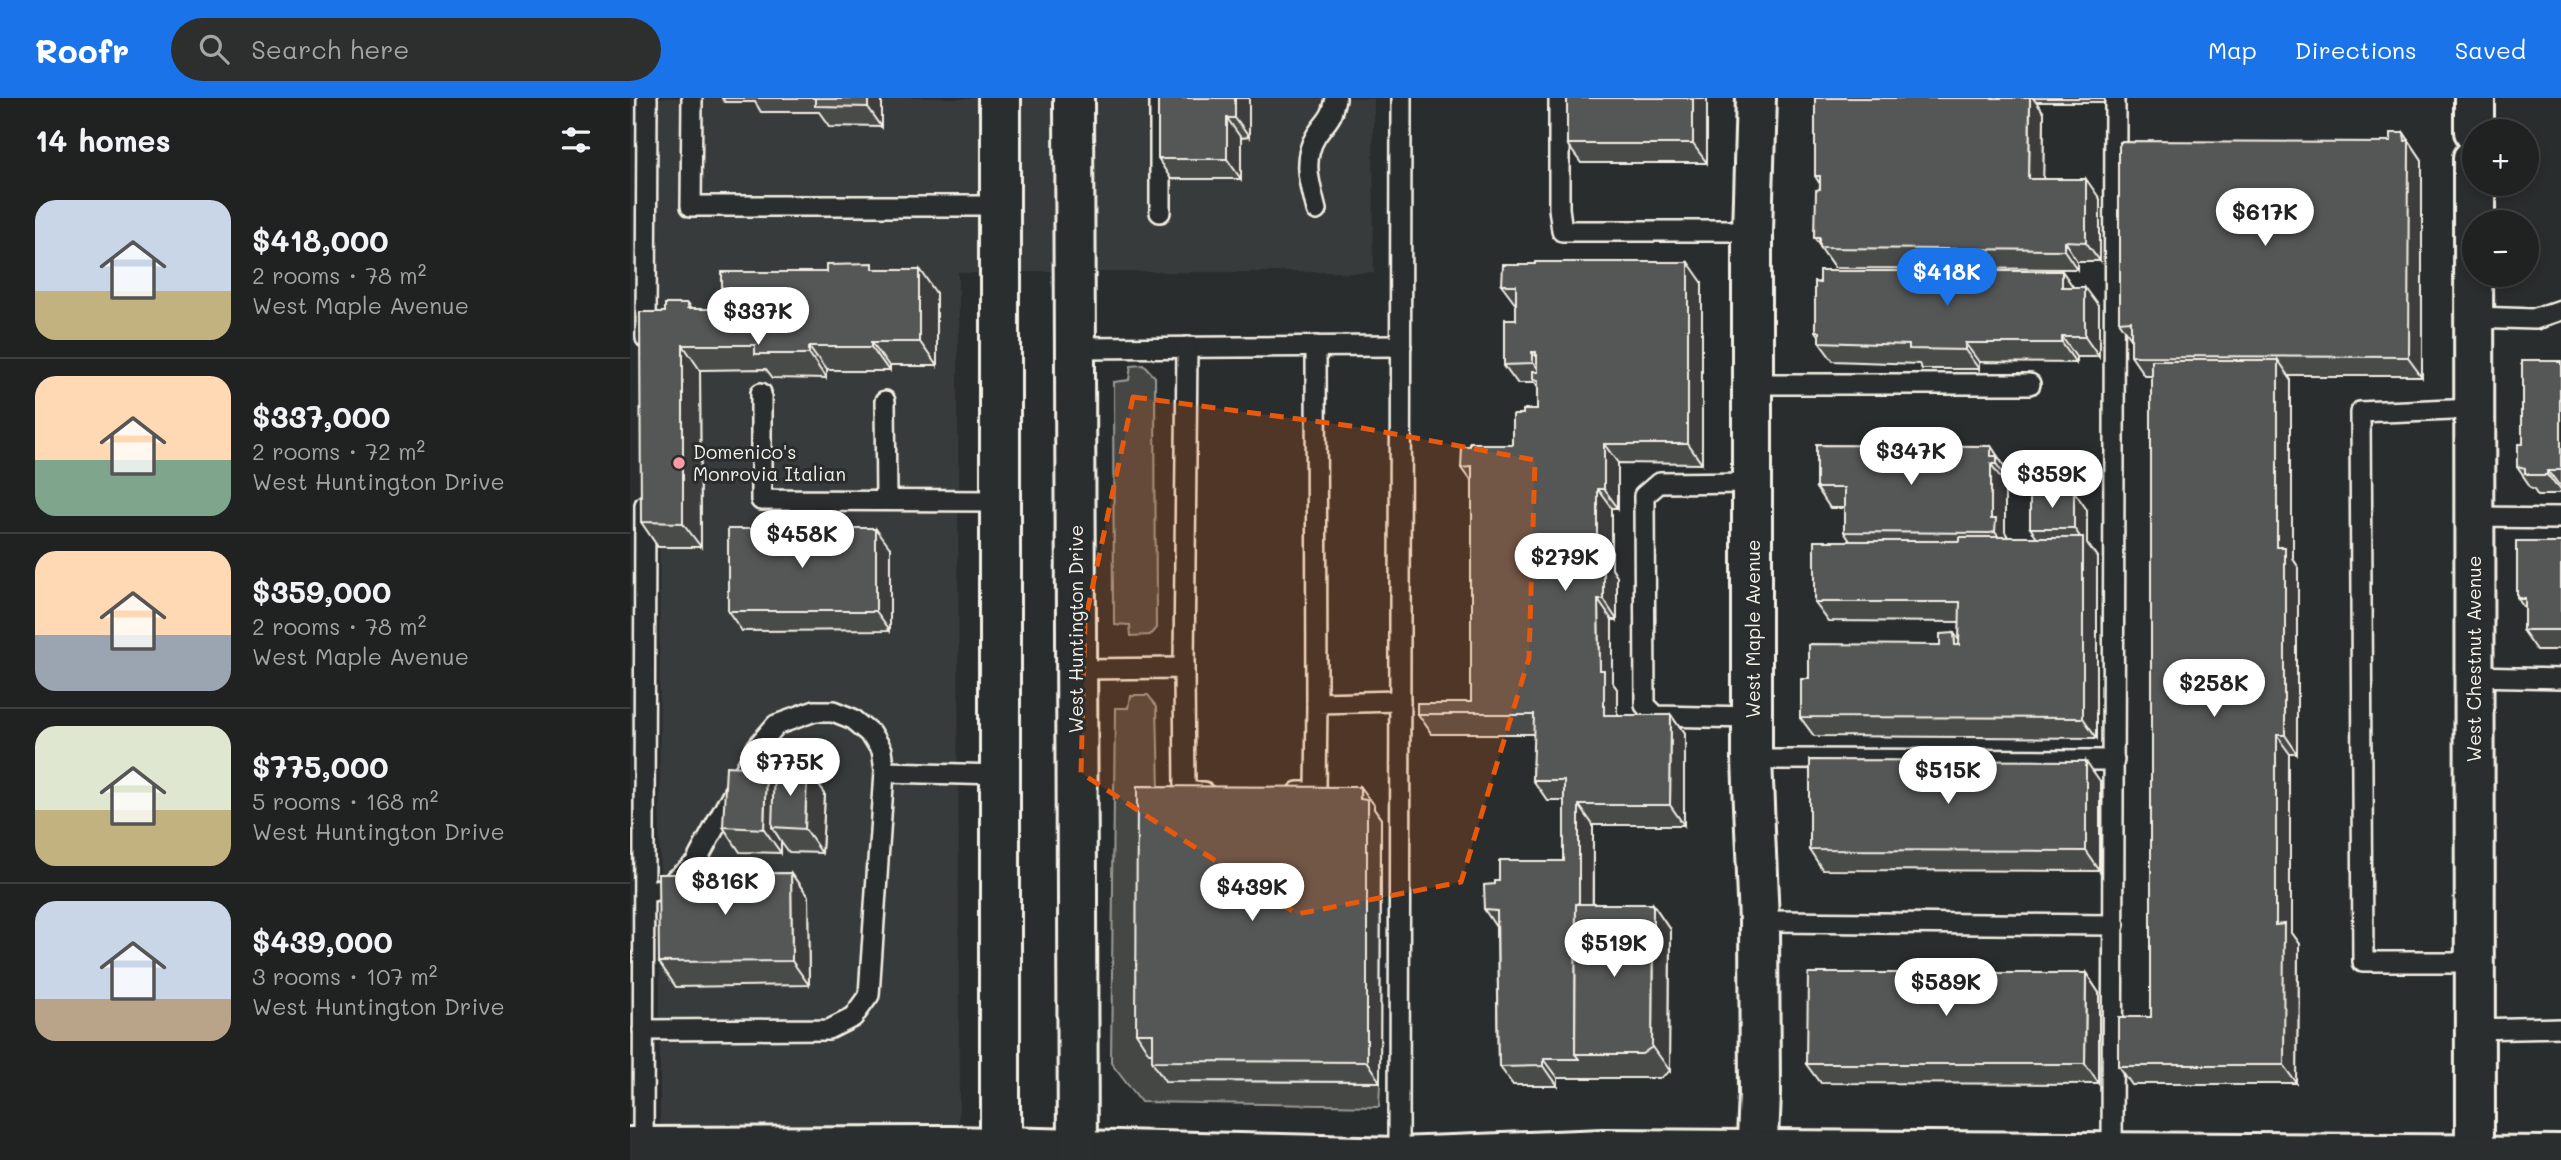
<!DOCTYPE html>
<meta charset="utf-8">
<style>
:root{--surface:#202222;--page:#2d2f2f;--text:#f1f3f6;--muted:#a2a4a5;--line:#3d3f40;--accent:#1a73e8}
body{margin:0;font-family:Mali,sans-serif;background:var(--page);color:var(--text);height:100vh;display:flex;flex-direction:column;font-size:26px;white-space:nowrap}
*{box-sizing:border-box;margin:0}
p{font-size:23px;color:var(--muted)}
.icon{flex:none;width:38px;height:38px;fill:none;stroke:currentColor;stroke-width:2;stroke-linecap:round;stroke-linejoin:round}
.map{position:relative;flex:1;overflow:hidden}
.sheet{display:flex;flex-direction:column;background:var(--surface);width:630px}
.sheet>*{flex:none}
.tools{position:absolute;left:1832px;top:21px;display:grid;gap:14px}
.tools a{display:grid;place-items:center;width:77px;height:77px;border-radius:50%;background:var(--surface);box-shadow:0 4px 10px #0003,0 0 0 2px var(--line);font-size:35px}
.price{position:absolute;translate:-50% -60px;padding:0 16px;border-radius:24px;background:#fff;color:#222;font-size:23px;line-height:46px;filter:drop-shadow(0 2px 4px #0008)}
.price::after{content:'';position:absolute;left:50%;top:42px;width:21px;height:16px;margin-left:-10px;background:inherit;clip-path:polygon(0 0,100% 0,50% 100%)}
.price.selected{background:var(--accent);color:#fff}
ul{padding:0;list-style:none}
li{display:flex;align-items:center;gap:21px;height:175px;padding:0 35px}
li+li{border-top:2px solid var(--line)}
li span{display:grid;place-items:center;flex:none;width:196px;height:140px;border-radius:21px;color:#555}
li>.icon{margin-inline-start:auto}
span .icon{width:84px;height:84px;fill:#fffc;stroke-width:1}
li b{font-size:30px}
h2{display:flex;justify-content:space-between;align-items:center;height:84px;padding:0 35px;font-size:30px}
header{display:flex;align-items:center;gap:42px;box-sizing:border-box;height:98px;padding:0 35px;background:var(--accent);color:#fff}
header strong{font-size:33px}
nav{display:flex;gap:38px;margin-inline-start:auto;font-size:24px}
.search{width:490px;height:63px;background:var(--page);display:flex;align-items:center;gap:18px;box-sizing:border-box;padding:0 24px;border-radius:38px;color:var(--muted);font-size:26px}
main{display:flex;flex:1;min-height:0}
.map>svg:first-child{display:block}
</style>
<header>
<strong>Roofr</strong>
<div class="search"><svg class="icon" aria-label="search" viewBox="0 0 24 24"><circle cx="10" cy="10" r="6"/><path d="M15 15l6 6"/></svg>Search here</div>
<nav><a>Map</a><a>Directions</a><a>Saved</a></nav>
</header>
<main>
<section class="sheet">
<h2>14 homes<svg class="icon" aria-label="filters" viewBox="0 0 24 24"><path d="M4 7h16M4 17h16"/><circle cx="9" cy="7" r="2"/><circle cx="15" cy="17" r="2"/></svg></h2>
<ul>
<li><span style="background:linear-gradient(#c9d6e8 65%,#c2b280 0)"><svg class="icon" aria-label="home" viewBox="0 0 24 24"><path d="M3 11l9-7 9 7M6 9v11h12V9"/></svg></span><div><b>$418,000</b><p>2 rooms · 78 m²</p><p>West Maple Avenue</p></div></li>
<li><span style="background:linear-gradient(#ffd9b3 60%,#7fa58c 0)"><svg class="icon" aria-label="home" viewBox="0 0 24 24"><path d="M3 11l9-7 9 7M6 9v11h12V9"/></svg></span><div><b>$337,000</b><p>2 rooms · 72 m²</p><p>West Huntington Drive</p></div></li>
<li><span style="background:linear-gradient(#ffd9b3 60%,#9aa5b1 0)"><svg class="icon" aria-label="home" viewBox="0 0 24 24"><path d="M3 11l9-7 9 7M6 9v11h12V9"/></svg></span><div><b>$359,000</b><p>2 rooms · 78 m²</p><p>West Maple Avenue</p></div></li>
<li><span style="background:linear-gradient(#dfe7d0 60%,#c2b280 0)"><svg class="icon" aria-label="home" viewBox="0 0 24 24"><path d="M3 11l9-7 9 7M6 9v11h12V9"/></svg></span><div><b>$775,000</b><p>5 rooms · 168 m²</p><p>West Huntington Drive</p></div></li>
<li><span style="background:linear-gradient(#c9d6e8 70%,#b9a48a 0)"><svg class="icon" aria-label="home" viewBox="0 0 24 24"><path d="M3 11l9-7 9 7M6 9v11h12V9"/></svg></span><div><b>$439,000</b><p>3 rooms · 107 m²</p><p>West Huntington Drive</p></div></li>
</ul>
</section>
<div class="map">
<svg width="1931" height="1062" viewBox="0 0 1931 1062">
<rect width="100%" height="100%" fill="#2a2d2e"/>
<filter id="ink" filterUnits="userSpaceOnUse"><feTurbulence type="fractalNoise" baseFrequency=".0143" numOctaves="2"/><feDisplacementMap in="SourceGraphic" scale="14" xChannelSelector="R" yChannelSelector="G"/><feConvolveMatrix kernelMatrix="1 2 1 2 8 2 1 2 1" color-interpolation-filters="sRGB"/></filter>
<g filter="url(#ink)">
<polygon fill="#373a3a" points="29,0 743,0 744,174 328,174 329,1062 30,1062"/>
<g fill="#444645" stroke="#9c9c96" stroke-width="2">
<polygon points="514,267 525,279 526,530 520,537 501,538 500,527 484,526 483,284 499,282 501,268"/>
<polygon points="500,597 518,597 527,608 536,983 750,984 749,1008 511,1004 481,965 485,610 498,610"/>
</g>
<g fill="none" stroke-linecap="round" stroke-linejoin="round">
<g stroke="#f4f1e8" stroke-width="24">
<g id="service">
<polyline points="62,0 61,108 370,108"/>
<polyline points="929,0 929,110 932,133 1122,133"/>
<path d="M686,112C680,87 671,62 686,38C697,21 702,22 706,0"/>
<polyline points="530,114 530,0"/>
<polyline points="1844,219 1905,221 1931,212"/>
<polyline points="16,240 17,0"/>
<polyline points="686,248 687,605"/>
<polyline points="444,250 771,248"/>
<polyline points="1123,286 1400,286"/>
<polyline points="131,295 131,402 370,403"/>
<polyline points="255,303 256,402"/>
<polyline points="1123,384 1029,385 1014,398 1015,607 1026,618 1123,620"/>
<polyline points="1844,419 1931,420"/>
<polyline points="554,570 557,249"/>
<polyline points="447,571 554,570 555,694 574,694"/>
<polyline points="1844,578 1931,580"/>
<polyline points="1122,661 1484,662"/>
<polyline points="254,674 370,677"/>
<polyline points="668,694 686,694 687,605 770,603"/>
<polyline points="1129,824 1484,827"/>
<polyline points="1843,864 1733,864 1730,315 1845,310"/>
<polyline points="13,932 199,931 223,919 239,897 254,674 251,653 240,635 223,621 203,613 185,613 146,627 128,648 65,766 34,790 14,795"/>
<polyline points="1843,932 1931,930"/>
<polyline points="13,1056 15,407"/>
<polyline points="769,1059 771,0"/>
<polyline points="1482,1059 1485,0"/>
</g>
</g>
<g stroke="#f4f1e8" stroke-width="44">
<g id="minor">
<polyline points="1126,0 1122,133 1122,661 1129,824 1130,996 1127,1062"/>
<polyline points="1845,33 1845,0"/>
<polyline points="1844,60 1845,1062"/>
<polyline points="0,1049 322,1048 769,1059 973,1051 1931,1057"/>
</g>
</g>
<g stroke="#f4f1e8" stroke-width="44">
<g id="primary">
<polyline points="370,0 370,1062"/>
<polyline points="444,0 448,1062"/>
</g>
</g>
<use href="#service" stroke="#2a2d2e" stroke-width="19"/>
<use href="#minor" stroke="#2a2d2e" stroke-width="38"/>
<use href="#primary" stroke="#2a2d2e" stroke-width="38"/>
</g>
<g fill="#494b4a" stroke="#f4f1e8" stroke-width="2">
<polygon points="92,0 252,0 252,29 199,28 189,14 131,14 125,4 95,4"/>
<polygon points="528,0 619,0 619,39 611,40 611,81 541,81 528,61"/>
<polygon points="1077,0 1077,65 951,65 937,46"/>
<polygon points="1185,0 1474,0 1474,4 1406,4 1414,15 1413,81 1470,101 1470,163 1447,163 1447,171 1204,170 1190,150 1190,147 1185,140 1190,86 1185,78"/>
<polygon points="1774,36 1792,63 1792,278 1659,278 1662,282 1662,460 1668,469 1668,657 1660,657 1660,835 1668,846 1667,986 1501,986 1488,967 1521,919 1521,277 1514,277 1501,258 1501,240 1489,223 1760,44"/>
<polygon points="245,171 307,196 307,268 259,268 259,273 196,273 196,281 143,280 136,271 70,272 71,449 28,449 11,424 35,214 57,206 61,211 92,211 196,174"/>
<polygon points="1432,173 1443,189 1469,208 1469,259 1446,259 1446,265 1349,264 1349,271 1292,271 1289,266 1203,263 1189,244 1189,240 1185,234 1190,185"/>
<polygon points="1072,184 1072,366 988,365 988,410 982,410 982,471 987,479 987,522 982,522 982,584 987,591 987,617 1041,617 1054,636 1054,727 963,727 963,806 1023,806 1040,831 1039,973 1029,980 927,980 927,988 883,988 869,969 867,829 855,811 865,786 870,783 934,763 934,702 917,702 903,682 905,636 801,636 787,616 841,605 841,385 831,371 841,350 882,346 892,316 906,312 906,291 903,286 888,286 874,267 886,222 886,207 871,187"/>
<polygon points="1931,263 1931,396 1909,396 1905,390 1900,388 1887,369 1892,347"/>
<polygon points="1361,348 1380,377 1380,386 1375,386 1375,434 1378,439 1407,439 1400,430 1457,412 1457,445 1467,459 1467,640 1184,638 1170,619 1178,580 1329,542 1330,524 1198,523 1184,504 1220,443 1214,434 1214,410 1200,410 1187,390"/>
<polygon points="1931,443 1931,552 1908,552 1894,532 1894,509 1887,499"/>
<polygon points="260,450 260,532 112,533 98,513"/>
<polygon points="177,671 195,696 192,755 159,754 151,743 151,755 110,754 93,729 143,680"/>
<polygon points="1470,683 1470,773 1193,772 1180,752"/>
<polygon points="744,708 744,711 751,721 750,984 535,983 522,963 522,955 519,955 506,935"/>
<polygon points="161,775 178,799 179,887 46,889 29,864"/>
<polygon points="1456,875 1469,895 1469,986 1191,985 1177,966"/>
</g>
<g fill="#3c3d3c" stroke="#f4f1e8" stroke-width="2">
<polygon points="238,0 252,0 252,29 238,9"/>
<polygon points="605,0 619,0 619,39 605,20"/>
<polygon points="1063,0 1077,0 1077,65 1063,46"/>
<polygon points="1400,0 1403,0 1414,15 1413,101 1399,81"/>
<polygon points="597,20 611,40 611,81 597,61"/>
<polygon points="1774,36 1792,63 1792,278 1778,259"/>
<polygon points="1456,81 1470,101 1470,163 1456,144"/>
<polygon points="1434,143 1447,163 1447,171 1434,152"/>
<polygon points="1058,164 1072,184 1072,366 1058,346"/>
<polygon points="290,171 307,196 307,268 290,244"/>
<polygon points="1432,173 1446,193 1432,189"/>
<polygon points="1455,189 1469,208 1469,259 1455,239"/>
<polygon points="1432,239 1446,259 1446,265 1432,245"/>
<polygon points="242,244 259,268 259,273 242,249"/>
<polygon points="1335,245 1349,264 1349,271 1335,252"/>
<polygon points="53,247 70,272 71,449 53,425"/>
<polygon points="179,249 196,273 196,281 179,256"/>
<polygon points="902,254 916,273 916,286 902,266"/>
<polygon points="1648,262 1662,282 1662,460 1668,469 1668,657 1655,638 1648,450"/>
<polygon points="974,346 988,365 988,410 974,391"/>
<polygon points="1361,348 1380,377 1380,386 1361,358"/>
<polygon points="1361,366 1375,386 1375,434 1379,441 1379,453 1365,434 1361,421"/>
<polygon points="1918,372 1931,390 1931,394 1918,376"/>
<polygon points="968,391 982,410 982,471 987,479 987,522 974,502 968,459"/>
<polygon points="1444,393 1457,412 1457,445 1467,459 1467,640 1453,620 1453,443 1444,430"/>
<polygon points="246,431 260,450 260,532 246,513"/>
<polygon points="968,502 982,522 982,584 987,591 987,636 974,617 969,572"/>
<polygon points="1324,535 1338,555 1325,547"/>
<polygon points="1041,617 1054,636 1054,727 1040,707"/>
<polygon points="1646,638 1660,657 1660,835 1668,846 1667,986 1653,967 1646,827"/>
<polygon points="1456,663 1470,683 1470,773 1456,753"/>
<polygon points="136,670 153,694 142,729 151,743 151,755 134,731"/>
<polygon points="177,671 195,696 192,755 175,731"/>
<polygon points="730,689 744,708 744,711 751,721 750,984 737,964"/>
<polygon points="949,707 963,727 962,956 949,956"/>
<polygon points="161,775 178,799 179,887 162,863"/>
<polygon points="1023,806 1040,831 1039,973 1022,949"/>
<polygon points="1456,875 1469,895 1469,986 1455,966"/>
<polygon points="913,961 927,980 927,988 913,968"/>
</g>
<g fill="#555756" stroke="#f4f1e8" stroke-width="2">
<polygon points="185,0 238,0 238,9 185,8"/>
<polygon points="528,0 605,0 605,20 597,20 597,61 528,61"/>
<rect x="937" y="0" width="126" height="46"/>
<polygon points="1185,0 1400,0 1399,81 1456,81 1456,144 1434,143 1434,152 1190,150 1190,140 1185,140 1186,92 1190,91 1190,78 1185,78"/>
<polygon points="1760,36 1774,36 1775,44 1779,43 1778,259 1501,258 1501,222 1489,223 1489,43 1760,44"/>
<polygon points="906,164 1058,164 1058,346 974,346 974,391 968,391 968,459 974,459 974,502 968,502 969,572 974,572 974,617 1041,617 1040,707 949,707 949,806 946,806 945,956 949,961 913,961 913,968 869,969 867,812 855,811 854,787 865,786 865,783 870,783 870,763 934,763 934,682 903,682 905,616 787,616 787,605 841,605 841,370 831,371 832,350 841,350 841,346 882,346 882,316 892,316 892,312 906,312 906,284 901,283 901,275 906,275 906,254 902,254 902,266 874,267 874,222 886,222 886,187 871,187 872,166 906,166"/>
<polygon points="241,166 241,171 290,171 290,244 242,244 242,249 179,249 179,256 125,256 125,247 53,247 53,425 11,424 10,214 35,214 35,206 57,206 57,211 92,211 92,174 196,174 196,167"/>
<polygon points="1190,173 1432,173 1432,189 1455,189 1455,239 1432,239 1432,245 1335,245 1335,252 1279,251 1279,247 1189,244 1189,234 1185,234 1185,184 1190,185"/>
<polygon points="1521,262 1648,262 1648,450 1655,450 1655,638 1646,638 1646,827 1654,826 1653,967 1488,967 1488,919 1521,919"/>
<polygon points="1892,263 1931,263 1931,372 1918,372 1918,376 1895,376 1895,371 1887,369 1887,347 1892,347"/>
<polygon points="1187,347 1361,348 1361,358 1367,358 1367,366 1361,366 1361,421 1366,421 1365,434 1360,435 1214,434 1214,390 1187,390"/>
<rect x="1400" y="393" width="44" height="37"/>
<rect x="98" y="431" width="148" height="82"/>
<polygon points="1329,439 1453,439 1453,620 1170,619 1170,580 1178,580 1178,546 1310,547 1310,536 1324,535 1325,547 1329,547 1330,504 1184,504 1184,443 1329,443"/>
<polygon points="1887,443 1931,443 1931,532 1894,532 1894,499 1887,499"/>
<polygon points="1180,662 1456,663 1456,753 1180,752"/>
<polygon points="96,668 136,670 134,731 93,729"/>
<polygon points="144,670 177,671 175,731 142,729"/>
<polygon points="507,688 730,689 730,701 737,702 737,964 522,963 522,935 506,935"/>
<polygon points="161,775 162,863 29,864 28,776"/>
<polygon points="946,806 1023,806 1022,949 1012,956 945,956"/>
<polygon points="1178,875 1456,875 1455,966 1177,966"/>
</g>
</g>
<path fill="#e8590c" fill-opacity="0.2" stroke="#e8590c" stroke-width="5" stroke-dasharray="14 9" stroke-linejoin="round" d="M503,299L721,328L905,362L899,560L831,784L667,816L451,675L455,524Z"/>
<circle fill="#ff9aa2" stroke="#2a2d2e" stroke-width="2.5" cx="49" cy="365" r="7"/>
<g text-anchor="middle" stroke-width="6" stroke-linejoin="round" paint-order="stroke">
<g font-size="19" fill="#f4f1e8" stroke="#2a2d2e" text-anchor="start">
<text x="63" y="361">Domenico's<tspan x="63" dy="22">Monrovia Italian</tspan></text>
</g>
<g font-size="19" fill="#f4f1e8" stroke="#2a2d2e">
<text transform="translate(446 531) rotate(-90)" y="7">West Huntington Drive</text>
<text transform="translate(1123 531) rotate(-90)" y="7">West Maple Avenue</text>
<text transform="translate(1844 561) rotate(-90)" y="7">West Chestnut Avenue</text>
</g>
</g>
</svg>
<div class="tools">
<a>+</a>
<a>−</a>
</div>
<b class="price" style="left:1635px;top:150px">$617K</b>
<b class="price selected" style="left:1317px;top:210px">$418K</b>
<b class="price" style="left:128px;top:249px">$337K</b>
<b class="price" style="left:1281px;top:389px">$347K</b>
<b class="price" style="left:1422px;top:412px">$359K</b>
<b class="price" style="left:172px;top:472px">$458K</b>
<b class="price" style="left:935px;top:495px">$279K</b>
<b class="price" style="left:1584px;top:621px">$258K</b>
<b class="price" style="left:160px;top:700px">$775K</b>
<b class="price" style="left:1318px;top:708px">$515K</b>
<b class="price" style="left:95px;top:819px">$816K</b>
<b class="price" style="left:622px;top:825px">$439K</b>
<b class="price" style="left:984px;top:881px">$519K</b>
<b class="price" style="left:1316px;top:920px">$589K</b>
</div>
</main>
